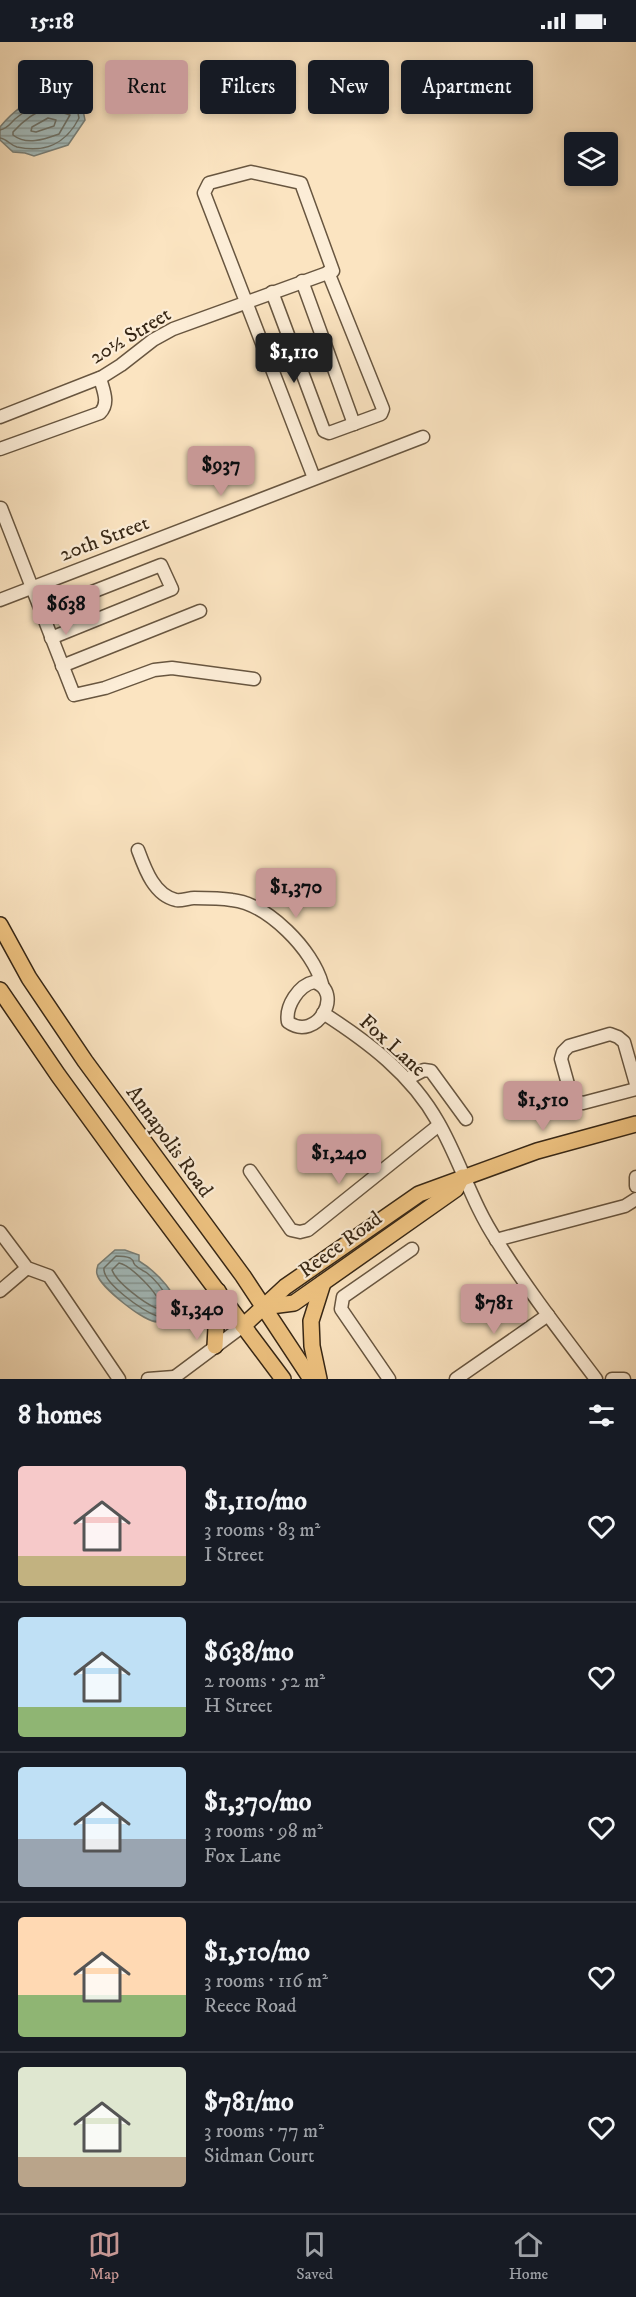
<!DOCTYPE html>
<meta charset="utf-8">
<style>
:root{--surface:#171b24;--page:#20242c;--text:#f1f3f6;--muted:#9ea1a6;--line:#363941;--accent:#c59692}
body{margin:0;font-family:"IM FELL DW Pica",serif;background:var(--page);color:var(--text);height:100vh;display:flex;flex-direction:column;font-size:22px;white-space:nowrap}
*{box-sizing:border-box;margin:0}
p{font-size:20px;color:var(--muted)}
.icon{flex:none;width:33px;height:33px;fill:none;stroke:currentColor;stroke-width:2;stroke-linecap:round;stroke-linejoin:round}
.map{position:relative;height:1337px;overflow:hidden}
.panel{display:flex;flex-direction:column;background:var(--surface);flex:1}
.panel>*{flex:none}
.guide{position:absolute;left:18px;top:18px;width:600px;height:54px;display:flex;gap:12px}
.buttons{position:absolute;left:564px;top:90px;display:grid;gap:12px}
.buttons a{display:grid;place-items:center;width:54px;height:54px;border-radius:6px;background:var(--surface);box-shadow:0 3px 9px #0003;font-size:30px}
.price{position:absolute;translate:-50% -51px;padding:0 14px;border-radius:6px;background:var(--accent);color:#111;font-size:20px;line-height:39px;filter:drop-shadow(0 2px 3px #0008)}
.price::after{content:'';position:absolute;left:50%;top:36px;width:18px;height:14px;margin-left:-9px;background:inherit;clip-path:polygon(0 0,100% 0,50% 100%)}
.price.active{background:#222;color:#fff}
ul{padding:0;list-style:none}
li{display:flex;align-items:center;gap:18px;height:150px;padding:0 18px}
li+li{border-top:2px solid var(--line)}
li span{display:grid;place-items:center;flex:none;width:168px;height:120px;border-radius:6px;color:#555}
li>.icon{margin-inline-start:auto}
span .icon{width:72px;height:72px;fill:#fffc;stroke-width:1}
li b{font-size:26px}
h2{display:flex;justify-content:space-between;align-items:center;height:72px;padding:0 18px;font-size:26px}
.chip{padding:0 21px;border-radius:6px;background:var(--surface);box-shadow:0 3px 9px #0003;font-size:21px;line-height:54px}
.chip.active{background:var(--accent);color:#111}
.status{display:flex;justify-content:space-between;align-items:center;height:42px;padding:0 30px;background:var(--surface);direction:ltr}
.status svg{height:16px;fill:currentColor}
.tab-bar{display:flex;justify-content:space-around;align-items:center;height:84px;border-top:2px solid var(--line);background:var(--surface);font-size:16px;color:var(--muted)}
.tab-bar a{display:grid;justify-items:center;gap:3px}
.tab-bar .active{color:var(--accent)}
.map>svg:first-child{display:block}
</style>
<div class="status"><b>15:18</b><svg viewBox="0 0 49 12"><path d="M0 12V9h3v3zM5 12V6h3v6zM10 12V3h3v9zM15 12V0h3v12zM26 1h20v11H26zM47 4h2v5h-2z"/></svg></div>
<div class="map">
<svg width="636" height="1337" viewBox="0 0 636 1337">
<defs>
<pattern id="water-rules" width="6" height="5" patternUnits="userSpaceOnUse" patternTransform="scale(1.5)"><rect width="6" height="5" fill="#a3bcbd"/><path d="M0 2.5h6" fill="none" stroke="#869998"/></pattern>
</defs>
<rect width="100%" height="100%" fill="#fbe4c1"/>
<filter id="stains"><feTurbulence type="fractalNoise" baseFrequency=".00333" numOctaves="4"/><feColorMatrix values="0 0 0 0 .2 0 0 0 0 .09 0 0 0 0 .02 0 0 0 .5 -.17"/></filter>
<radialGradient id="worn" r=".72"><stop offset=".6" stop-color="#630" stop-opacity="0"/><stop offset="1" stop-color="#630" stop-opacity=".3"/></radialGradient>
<g fill="url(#water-rules)" stroke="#78807a" stroke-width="1.5">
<path d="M47,52L73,58L82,63L85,78L68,103L34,114L25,111L13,110L0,98V85C13,69 28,58 47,52Z"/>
<path d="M115,1208H125L139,1213V1219C152,1227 188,1257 170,1273C166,1277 164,1280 158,1280C145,1281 100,1245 97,1232C96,1229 97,1226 98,1223Z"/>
</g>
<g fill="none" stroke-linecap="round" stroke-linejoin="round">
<g stroke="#6d7269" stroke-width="1.5">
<path d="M48,66L70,73L59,92C45,97 27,104 13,93V90C23,79 34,70 48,66Z"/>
<polygon points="48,76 56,78 54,84 36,90 31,89 32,85"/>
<path d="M0,88C7,87 10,82 15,77C34,61 54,53 77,67L79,76C66,102 44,111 17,105C10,103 7,97 0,96"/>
<path d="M116,1214C121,1214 125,1214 130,1216C136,1220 131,1218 135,1223C139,1227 144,1229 147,1231C159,1241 182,1268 157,1274C143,1269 102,1241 104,1226Z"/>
<path d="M119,1221C130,1223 160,1252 160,1264L156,1266C144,1261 116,1240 112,1228Z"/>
</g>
<g stroke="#685640" stroke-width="15">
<g id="minor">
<polyline points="302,239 354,382"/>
<polyline points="272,250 324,389 329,391 381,372 383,367 328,230"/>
<polyline points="0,375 102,335 121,323 153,298 173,287 333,229 301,141 251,130 209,141 204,151 314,436"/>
<path d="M0,407L100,371C110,361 103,348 100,336"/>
<polyline points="1,466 74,653 105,646 154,628 172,626 254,637"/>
<polyline points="0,558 423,395"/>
<polyline points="41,570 161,523 172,547 51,596"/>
<polyline points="62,624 200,569"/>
<path d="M138,808C145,827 154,853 176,858C181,859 189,856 194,856C206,856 220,856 232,858C268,862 313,908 322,942"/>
<path d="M314,940C345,949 317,1001 288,980C285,964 299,943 314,940Z"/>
<path d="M323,971C368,1000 411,1032 438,1080C460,1118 472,1162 497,1199C527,1247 562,1292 596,1337"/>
<polyline points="407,1037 424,1028 431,1029 466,1077"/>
<polyline points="636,1042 624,1000 618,995 610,992 569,1004 563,1010 561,1017 571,1053 576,1059 583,1061 636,1047"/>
<polyline points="250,1129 291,1188 300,1190 308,1188 439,1083"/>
<polyline points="636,1135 636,1144"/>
<polyline points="0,1190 27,1226 49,1234 119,1337"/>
<polyline points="496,1198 625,1164 636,1157"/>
<polyline points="0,1249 27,1226"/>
<polyline points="148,1337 174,1335"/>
<polyline points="172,1337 243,1284"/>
<polyline points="389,1337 341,1267 343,1255 412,1207"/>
<polyline points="456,1337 548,1273"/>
<polyline points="612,1337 624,1337"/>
</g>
</g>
<g stroke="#372715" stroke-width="18">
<g id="major">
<polyline points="0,883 29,936 85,1019 243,1234 311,1337"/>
<polyline points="0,948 58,1033 138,1143 283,1337"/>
<polyline points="263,1265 294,1261 304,1254 456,1147 462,1135"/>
<polyline points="243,1284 285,1245 419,1152 537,1109 636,1082"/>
<polyline points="215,1304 218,1249"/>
<polyline points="319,1337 312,1304 311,1279 323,1241"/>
</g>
</g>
<use href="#minor" stroke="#fcedd7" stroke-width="12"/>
<use href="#major" stroke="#eec280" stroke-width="15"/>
</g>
<g text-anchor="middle" stroke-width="4.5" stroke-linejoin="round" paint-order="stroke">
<g font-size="21" fill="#372715" stroke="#fcedd7">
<text transform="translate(130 293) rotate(-31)" y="7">20½ Street</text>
<text transform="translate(104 496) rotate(-21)" y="7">20th Street</text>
<text transform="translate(393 1003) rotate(42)" y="7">Fox Lane</text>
<text transform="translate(170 1099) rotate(54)" y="7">Annapolis Road</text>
<text transform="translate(340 1202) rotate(-36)" y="7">Reece Road</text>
</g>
</g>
<rect width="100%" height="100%" filter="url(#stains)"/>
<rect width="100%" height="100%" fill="url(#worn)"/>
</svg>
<div class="buttons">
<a><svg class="icon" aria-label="layers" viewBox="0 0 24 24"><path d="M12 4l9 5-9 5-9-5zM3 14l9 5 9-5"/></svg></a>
</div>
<b class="price active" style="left:294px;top:342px">$1,110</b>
<b class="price" style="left:221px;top:455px">$937</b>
<b class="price" style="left:66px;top:594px">$638</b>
<b class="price" style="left:296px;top:877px">$1,370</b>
<b class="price" style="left:543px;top:1090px">$1,510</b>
<b class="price" style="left:339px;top:1143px">$1,240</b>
<b class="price" style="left:494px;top:1293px">$781</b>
<b class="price" style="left:197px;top:1299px">$1,340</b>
<div class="guide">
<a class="chip">Buy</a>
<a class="chip active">Rent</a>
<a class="chip">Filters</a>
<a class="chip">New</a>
<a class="chip">Apartment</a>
</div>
</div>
<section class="panel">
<h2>8 homes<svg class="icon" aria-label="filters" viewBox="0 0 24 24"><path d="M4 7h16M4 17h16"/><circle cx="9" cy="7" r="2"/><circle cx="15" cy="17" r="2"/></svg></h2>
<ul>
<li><span style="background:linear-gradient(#f6c9c9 75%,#c2b280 0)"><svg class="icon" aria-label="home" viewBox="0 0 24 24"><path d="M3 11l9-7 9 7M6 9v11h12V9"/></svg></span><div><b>$1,110/mo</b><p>3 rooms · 83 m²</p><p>I Street</p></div><svg class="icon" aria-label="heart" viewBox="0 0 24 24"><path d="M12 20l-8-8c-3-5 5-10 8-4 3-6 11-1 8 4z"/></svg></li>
<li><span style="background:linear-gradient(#bfe0f5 75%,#8fb573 0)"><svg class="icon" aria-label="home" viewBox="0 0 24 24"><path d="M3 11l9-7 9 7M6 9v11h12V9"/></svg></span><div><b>$638/mo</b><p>2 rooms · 52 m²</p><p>H Street</p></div><svg class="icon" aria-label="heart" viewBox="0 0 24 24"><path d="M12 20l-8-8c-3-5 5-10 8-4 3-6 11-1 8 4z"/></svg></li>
<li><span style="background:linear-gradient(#bfe0f5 60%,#9aa5b1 0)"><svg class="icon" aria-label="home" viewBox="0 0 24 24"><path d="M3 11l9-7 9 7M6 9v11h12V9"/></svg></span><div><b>$1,370/mo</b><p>3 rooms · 98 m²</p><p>Fox Lane</p></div><svg class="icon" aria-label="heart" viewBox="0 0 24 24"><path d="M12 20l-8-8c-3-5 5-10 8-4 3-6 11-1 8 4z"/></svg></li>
<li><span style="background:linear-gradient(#ffd9b3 65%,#8fb573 0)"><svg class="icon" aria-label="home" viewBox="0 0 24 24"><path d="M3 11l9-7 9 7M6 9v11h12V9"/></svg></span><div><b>$1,510/mo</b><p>3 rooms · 116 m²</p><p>Reece Road</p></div><svg class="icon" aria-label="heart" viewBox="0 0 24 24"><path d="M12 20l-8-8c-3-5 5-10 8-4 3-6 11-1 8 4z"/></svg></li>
<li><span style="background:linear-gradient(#dfe7d0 75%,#b9a48a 0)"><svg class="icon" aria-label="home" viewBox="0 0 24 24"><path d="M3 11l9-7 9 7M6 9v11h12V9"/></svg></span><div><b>$781/mo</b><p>3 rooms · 77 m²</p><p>Sidman Court</p></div><svg class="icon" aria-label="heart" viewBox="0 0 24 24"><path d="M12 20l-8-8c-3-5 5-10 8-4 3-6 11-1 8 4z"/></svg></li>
</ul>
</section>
<nav class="tab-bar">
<a class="active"><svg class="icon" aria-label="map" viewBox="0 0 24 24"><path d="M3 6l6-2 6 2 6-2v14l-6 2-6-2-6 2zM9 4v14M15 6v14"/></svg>Map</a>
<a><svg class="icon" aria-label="saved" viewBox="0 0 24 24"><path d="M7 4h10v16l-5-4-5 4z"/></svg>Saved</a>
<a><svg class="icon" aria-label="home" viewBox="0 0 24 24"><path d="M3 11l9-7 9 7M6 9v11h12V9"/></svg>Home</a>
</nav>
